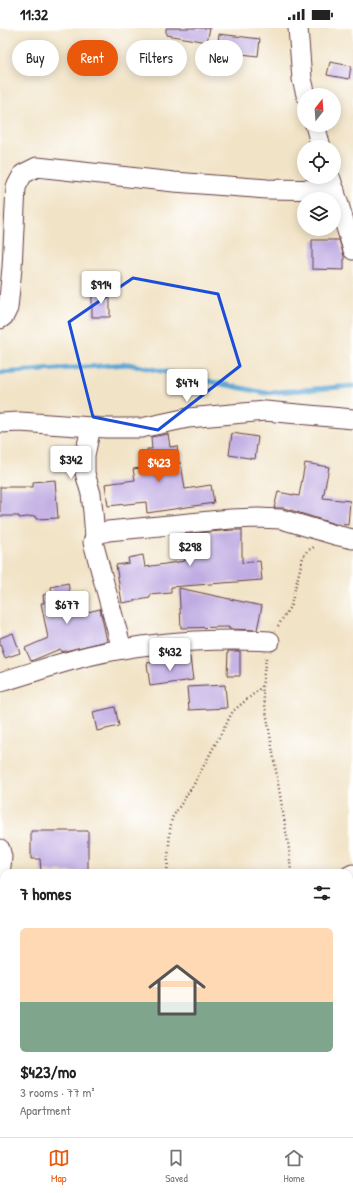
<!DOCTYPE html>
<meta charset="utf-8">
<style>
:root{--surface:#fff;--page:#f6f6f6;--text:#222;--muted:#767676;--line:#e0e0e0;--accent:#ea580c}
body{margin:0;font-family:"Patrick Hand",sans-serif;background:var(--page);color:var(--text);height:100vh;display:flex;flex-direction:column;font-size:15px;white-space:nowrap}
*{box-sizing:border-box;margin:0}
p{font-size:13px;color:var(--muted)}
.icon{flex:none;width:22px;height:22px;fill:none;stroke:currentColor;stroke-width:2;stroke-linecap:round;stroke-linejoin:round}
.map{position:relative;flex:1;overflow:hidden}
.side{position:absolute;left:0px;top:841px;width:353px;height:268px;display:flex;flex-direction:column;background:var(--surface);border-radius:12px 12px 0 0;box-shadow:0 2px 10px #0003}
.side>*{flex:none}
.hud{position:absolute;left:12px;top:12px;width:329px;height:36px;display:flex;gap:8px}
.needle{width:26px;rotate:17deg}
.controls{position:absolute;left:297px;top:60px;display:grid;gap:8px}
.controls a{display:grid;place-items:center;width:44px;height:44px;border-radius:50%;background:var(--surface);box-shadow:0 2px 10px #0003;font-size:20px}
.price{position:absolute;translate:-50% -34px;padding:0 9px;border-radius:4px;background:#fff;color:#222;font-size:13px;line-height:26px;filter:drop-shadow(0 1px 2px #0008)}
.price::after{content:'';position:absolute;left:50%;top:24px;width:12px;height:9px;margin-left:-6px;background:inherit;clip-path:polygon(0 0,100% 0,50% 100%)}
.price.on{background:var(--accent);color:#fff}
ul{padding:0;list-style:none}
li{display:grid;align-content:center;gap:8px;height:212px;padding:0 20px}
li span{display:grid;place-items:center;height:124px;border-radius:6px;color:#555}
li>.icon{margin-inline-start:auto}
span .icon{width:72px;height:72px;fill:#fffc;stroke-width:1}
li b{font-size:17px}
h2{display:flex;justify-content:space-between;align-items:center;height:48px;padding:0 20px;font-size:17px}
.tag{padding:0 14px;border-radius:18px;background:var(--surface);box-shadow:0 2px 10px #0003;font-size:14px;line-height:36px}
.tag.on{background:var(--accent);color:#fff}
.status{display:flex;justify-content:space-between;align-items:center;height:28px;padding:0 20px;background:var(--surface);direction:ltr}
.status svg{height:11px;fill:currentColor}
.tabs{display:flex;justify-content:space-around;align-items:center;height:56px;border-top:1px solid var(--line);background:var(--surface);font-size:11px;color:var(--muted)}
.tabs a{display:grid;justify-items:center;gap:2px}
.tabs .on{color:var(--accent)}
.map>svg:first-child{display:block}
</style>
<div class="status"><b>11:32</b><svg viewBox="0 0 49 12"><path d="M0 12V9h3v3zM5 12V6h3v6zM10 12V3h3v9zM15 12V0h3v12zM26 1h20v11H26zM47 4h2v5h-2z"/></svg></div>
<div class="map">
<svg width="353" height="1109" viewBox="0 0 353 1109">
<rect width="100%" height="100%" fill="#fff"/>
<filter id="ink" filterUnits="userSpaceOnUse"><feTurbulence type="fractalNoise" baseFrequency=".025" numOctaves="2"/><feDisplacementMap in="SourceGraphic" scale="8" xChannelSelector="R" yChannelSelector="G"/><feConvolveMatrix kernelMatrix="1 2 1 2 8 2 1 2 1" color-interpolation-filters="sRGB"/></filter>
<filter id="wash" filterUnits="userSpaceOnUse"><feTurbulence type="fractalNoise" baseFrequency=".012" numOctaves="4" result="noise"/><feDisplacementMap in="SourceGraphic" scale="16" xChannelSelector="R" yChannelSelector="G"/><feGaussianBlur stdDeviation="0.9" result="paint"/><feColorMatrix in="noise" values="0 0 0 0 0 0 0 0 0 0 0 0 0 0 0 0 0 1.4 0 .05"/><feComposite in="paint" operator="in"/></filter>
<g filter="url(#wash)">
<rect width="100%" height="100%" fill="#f1e3c6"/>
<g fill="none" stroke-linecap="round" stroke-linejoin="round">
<polyline stroke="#58a3d0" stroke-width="5" points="0,345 128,336 265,365 353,358"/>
</g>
<g id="blocks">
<g fill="#c0ace2">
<polygon points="166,0 210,0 207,14 166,7"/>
<polygon points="219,6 260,11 258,28 217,23"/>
<polygon points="330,34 351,38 349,51 327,47"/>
<polygon points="312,212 339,212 344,228 344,242 312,241"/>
<polygon points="92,264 110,265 110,289 92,289"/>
<polygon points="232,405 258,409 255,431 229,427"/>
<polygon points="168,406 170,419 177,418 179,435 181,435 185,461 211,457 214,475 147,485 146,474 108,478 105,456 135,452 133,441 149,439 147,421 152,421 151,409"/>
<polygon points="305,435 329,439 323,470 350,473 348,497 335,496 284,480 274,480 278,464 299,468"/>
<polygon points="55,452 58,490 36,491 35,488 19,490 19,488 0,488 0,459 33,459 33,454"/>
<polygon points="232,502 242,502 242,535 260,533 262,552 171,559 171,565 150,567 150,570 122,575 116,537 129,535 128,530 143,527 145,539 185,533 186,506"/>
<polygon points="68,555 75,587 100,581 107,613 61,624 60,621 31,633 25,620 48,610 41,575 44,575 43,567 52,565 51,559"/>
<polygon points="179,560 262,578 257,602 229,601 229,599 181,600"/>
<polygon points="13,605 20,625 5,630 0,616 0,610"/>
<polygon points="228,623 240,623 240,648 227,648"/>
<polygon points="190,629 193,652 150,658 147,635"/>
<polygon points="225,657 227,680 189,682 187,659"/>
<polygon points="115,679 119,698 97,703 93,684"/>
<polygon points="31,803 88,803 88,844 41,844 40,831 31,831"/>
</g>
</g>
</g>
<g filter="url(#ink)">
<use href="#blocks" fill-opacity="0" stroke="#633c42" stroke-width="1"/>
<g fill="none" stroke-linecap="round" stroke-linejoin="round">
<g stroke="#633c42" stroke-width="21">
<g id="street">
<polyline points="298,0 302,51 306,67"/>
<polyline points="315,97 321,119"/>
<polyline points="331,151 353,222"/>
<polyline points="0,291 4,288 8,280 12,240 16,159 23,146 37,139 174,154 267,161 335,162"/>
<polyline points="0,395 20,394 106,400 141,400 188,390 265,383 353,391"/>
<polyline points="91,399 85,427 85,445 91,466 93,484 95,509"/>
<path d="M122,621L93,514C95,506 100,505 108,503L231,491L258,490L281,491L335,507L353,511"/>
<path d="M0,654C29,646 58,635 88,628C148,614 209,610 270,613"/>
<polyline points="0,821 2,829 0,847"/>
<polyline points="349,848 353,846"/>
<polyline points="349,1002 353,1002"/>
<polyline points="0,1044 4,1054"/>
<polyline points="26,1105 28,1109"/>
<polyline points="174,1109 177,1105"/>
</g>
</g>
<g stroke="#633c42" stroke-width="2.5" stroke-dasharray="1 3" stroke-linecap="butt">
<polyline points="278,598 291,577 303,529 307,523 314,519"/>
<polyline points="266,630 262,659 289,821 291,845"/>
<polyline points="167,845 170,802 172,790 194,756 233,683 262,659"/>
<polyline points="219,1105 221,1109"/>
</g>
<use href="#street" stroke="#fff" stroke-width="19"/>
</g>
</g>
<path fill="none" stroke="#1d4ed8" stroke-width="3" stroke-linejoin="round" d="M133,250L218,266L240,338L158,402L93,389L69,294Z"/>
</svg>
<div class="controls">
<a><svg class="needle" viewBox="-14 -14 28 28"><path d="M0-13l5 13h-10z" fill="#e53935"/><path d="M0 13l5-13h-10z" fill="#767676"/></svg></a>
<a><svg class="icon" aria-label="locate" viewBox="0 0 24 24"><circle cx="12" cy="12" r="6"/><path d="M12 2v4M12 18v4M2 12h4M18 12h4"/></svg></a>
<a><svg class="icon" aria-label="layers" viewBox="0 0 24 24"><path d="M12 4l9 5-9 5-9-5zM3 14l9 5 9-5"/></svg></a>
</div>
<b class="price" style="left:101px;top:277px">$914</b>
<b class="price" style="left:187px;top:375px">$474</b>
<b class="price" style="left:71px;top:452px">$342</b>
<b class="price on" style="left:159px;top:455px">$423</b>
<b class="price" style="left:190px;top:539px">$298</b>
<b class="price" style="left:67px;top:597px">$677</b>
<b class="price" style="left:170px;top:644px">$432</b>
<div class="hud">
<a class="tag">Buy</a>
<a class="tag on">Rent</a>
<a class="tag">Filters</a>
<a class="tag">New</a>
</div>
<section class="side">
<h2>7 homes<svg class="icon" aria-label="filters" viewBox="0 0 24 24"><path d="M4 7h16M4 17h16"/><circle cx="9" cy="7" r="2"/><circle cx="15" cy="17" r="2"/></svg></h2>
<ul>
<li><span style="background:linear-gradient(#ffd9b3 60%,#7fa58c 0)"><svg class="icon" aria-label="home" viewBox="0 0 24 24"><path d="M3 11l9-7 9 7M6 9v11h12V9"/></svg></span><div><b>$423/mo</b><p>3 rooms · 77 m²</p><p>Apartment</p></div></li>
</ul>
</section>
</div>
<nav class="tabs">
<a class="on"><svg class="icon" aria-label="map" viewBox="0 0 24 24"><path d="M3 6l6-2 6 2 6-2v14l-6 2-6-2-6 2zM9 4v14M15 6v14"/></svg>Map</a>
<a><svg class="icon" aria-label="saved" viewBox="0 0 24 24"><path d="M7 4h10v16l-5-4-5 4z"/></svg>Saved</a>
<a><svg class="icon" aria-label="home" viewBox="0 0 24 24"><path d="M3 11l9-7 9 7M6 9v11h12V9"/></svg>Home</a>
</nav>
